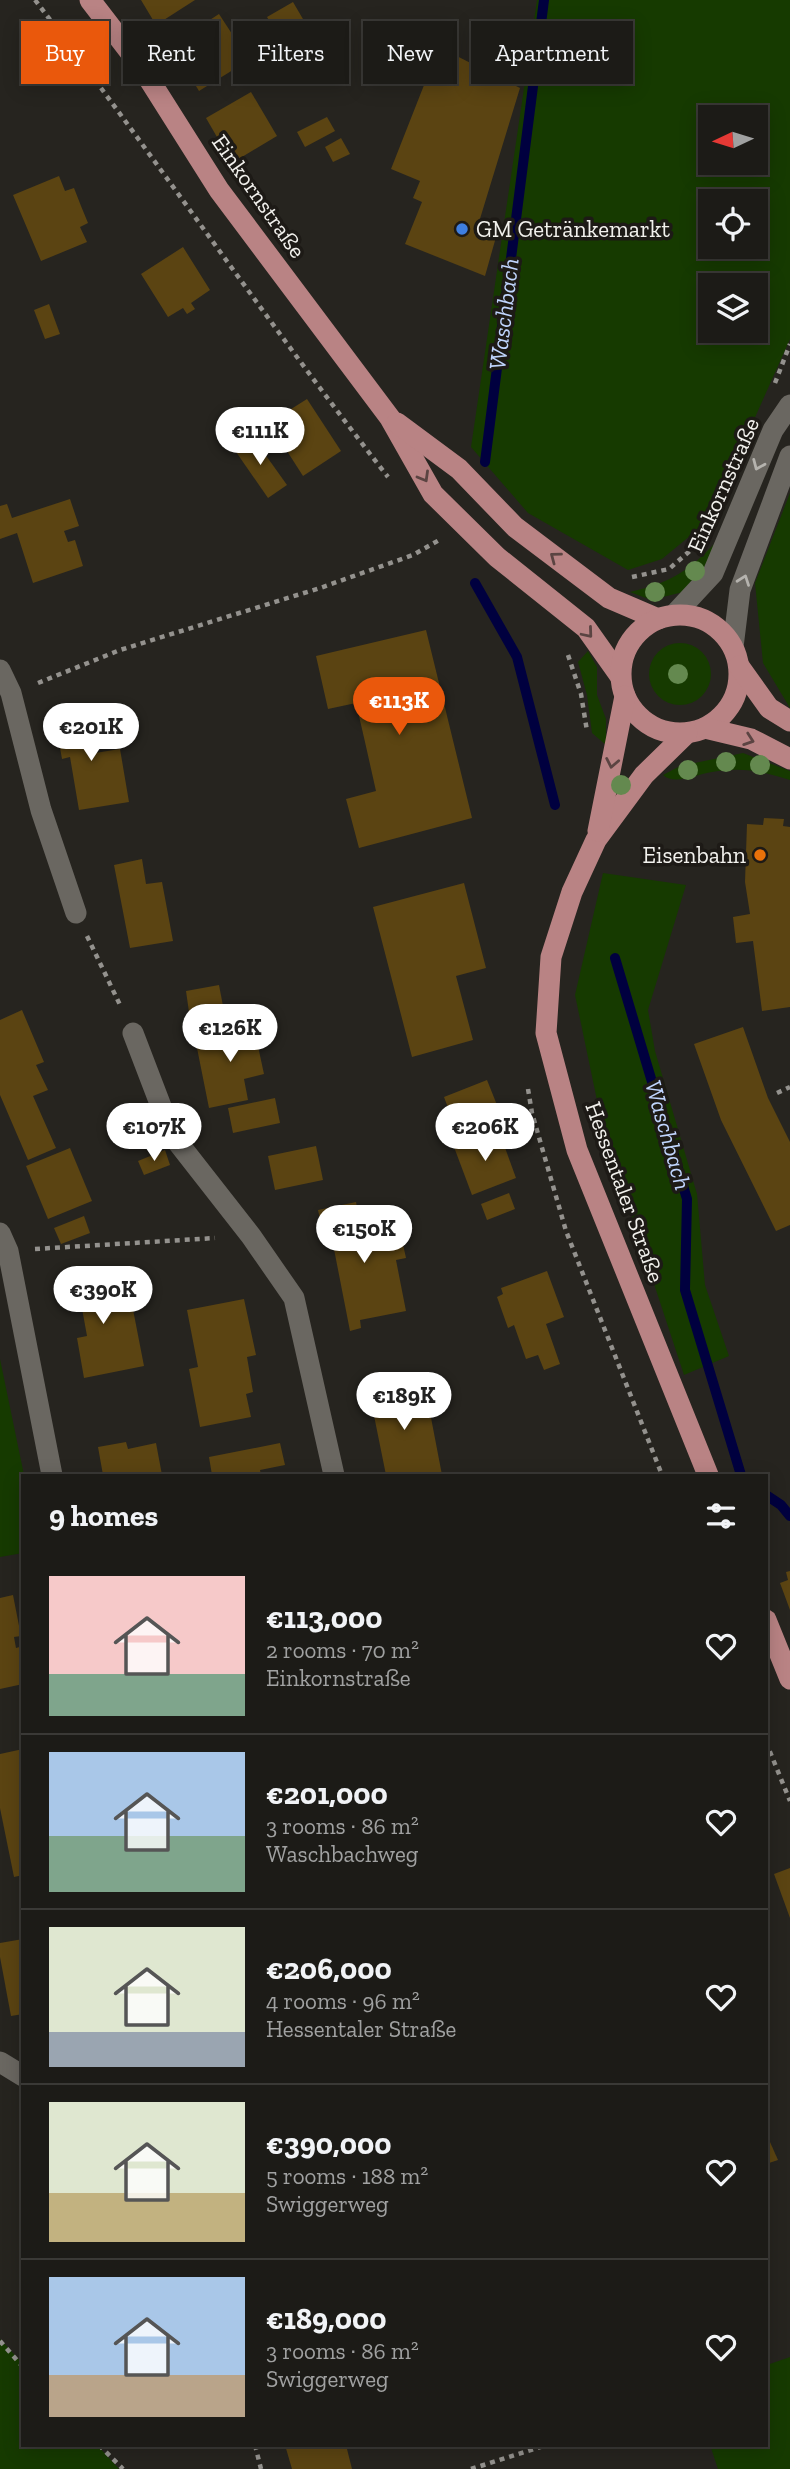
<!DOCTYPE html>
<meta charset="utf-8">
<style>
:root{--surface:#1c1b17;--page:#292824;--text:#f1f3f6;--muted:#a0a1a1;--line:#3a3936;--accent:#ea580c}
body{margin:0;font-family:"Zilla Slab",serif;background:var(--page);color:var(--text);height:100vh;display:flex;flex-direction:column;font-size:26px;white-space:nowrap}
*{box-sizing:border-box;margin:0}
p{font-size:23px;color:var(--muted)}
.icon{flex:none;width:38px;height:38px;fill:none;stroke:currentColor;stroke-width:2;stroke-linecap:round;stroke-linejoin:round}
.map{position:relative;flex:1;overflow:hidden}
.panel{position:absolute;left:21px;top:1474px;width:747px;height:973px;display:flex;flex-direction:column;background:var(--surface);border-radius:0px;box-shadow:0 4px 18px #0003,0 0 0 2px var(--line)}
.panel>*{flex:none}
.top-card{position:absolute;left:21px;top:21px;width:749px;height:63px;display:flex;gap:14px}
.needle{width:46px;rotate:266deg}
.fabs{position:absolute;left:698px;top:105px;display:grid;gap:14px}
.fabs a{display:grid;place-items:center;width:70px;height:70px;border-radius:0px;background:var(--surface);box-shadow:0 4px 18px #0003,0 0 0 2px var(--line);font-size:35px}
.price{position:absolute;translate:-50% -60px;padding:0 16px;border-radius:24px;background:#fff;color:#222;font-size:23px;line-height:46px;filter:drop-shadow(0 2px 4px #0008)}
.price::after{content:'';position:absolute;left:50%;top:42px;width:21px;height:16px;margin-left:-10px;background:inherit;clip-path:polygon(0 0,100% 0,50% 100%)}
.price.current{background:var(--accent);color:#fff}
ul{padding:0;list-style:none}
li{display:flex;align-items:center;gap:21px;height:175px;padding:0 28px}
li+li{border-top:2px solid var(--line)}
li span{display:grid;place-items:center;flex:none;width:196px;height:140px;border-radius:0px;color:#555}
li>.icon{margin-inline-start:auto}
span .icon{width:84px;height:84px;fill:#fffc;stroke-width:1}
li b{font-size:30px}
h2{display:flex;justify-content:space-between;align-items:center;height:84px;padding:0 28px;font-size:30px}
.tag{padding:0 24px;border-radius:0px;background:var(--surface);box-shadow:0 4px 18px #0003,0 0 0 2px var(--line);font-size:24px;line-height:63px}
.tag.current{background:var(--accent);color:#fff}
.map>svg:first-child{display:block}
</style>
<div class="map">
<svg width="790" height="2469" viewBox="0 0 790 2469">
<rect width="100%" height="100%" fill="#26241f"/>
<g fill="#163a00" fill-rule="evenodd">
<path d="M537,0H790V339L749,431L702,526L662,559L628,570L528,513L471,447ZM710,117H756V163H710ZM710,201H756V247H710ZM710,285H756V331H710Z"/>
<polygon points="790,493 790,708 763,663 755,583"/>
<path d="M715,543L705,569L683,592L651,600L630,592C669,583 688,572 715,543Z"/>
<circle cx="680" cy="674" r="31"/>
<polygon points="588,651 597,667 597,695 606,719 606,745 592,733 587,695 578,662"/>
<path d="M743,753L790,771V780C762,771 742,767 712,772C697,774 675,786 663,775L680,766Z"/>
<polygon points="603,873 686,885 648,1010 655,1051 697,1194 705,1285 729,1356 684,1375 603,1129 575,995"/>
<polygon points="0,1359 24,1475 23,1553 0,1557"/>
<polygon points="0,2339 23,2364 23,2445 97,2445 119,2469 0,2469"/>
<polygon points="790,2357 790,2469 718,2469 710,2445 766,2445 767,2365"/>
</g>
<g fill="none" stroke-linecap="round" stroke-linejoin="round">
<g stroke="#00003f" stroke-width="10">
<polyline points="485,462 544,0"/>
<polyline points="475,583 517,657 555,805"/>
<polyline points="615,958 687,1199 685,1290 741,1475"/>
<polyline points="766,1495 781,1505 790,1516"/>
</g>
</g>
<g fill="#5b4412">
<polygon points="141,0 195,0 156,25"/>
<polygon points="293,2 317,43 324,47 332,74 320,74 314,65 300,73 267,17"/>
<polygon points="219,14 249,60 199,91 171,45"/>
<polygon points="439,47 520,88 479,222 498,230 485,276 405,244 422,202 413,198 420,181 391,169"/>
<polygon points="251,92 277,136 232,163 206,118"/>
<polygon points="327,117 335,131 305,147 297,132"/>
<polygon points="341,138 350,154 333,162 325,147"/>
<polygon points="59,176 65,191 74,188 81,206 88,223 80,227 87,242 41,261 13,195"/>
<polygon points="183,247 210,290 191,303 195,309 187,314 183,308 168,317 141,274"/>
<polygon points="49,304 60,334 45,339 34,310"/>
<polygon points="307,399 341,451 303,476 269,423"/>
<polygon points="252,436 287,485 268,498 234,449"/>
<polygon points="70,499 79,526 64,531 68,542 75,540 83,566 33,583 17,533 0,539 0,506 7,504 12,518"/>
<polygon points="426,630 472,818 359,848 346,799 376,791 365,742 356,703 328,709 316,656"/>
<polygon points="87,708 95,753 120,749 129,802 79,810 70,757 62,759 54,714"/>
<polygon points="764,818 784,819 783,826 790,827 790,1007 762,1011 753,941 736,943 733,917 750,914 745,882 747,824 763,825"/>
<polygon points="142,859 146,884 162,882 173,941 130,948 114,865"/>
<polygon points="464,883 486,968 456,976 473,1040 412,1057 373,907"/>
<polygon points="219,985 223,1006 189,1012 186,991"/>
<polygon points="22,1010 44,1062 36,1065 48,1090 33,1096 56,1148 28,1160 0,1095 0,1020"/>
<polygon points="253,1023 264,1074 244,1079 248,1100 209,1108 197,1048 211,1045 209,1032"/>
<polygon points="743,1027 768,1098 790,1142 790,1225 776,1231 721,1120 694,1044"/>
<polygon points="487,1080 501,1115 457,1132 444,1097"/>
<polygon points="275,1098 280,1123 233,1133 228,1108"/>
<polygon points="499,1131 516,1178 472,1195 454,1147"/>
<polygon points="316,1146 323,1180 275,1190 268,1156"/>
<polygon points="70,1148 92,1201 48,1219 26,1166"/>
<polygon points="165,1150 170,1165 144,1175 138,1161"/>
<polygon points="509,1193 515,1209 487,1220 481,1204"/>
<polygon points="356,1202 363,1238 400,1231 406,1258 396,1260 406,1311 360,1320 361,1328 350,1331 333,1244 326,1246 318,1210"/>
<polygon points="84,1216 90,1233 61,1244 54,1228"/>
<polygon points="95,1266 102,1300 130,1294 144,1366 84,1378 77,1338 87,1336 81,1303 67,1306 61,1273"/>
<polygon points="547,1271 564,1317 546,1324 560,1364 544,1370 538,1355 526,1359 514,1325 508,1328 497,1297 503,1294 501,1288"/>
<polygon points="244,1299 256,1355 247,1357 253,1392 246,1394 251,1417 200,1427 189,1369 198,1367 187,1310"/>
<polygon points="398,1375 402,1395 387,1398 390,1410 428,1402 442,1475 386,1475 367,1381"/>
<polygon points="126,1442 128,1449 156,1443 162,1475 103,1475 98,1447"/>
<polygon points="280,1443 285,1465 260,1470 261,1475 212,1475 209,1457"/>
<polygon points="790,1571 790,1610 780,1583 788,1580 786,1572"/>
<polygon points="13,1595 21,1636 14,1637 16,1648 23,1646 23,1684 0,1689 0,1598"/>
<polygon points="23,1749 23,1875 14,1877 0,1808 0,1754"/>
<polygon points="790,1868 790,1918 774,1874"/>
<polygon points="23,1939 23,2014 11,2016 0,1957 0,1943"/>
<polygon points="766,2133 778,2160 766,2164"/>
<polygon points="285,2445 346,2445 352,2469 292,2469"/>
</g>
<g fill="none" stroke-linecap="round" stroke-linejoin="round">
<g stroke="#94928e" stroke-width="4.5" stroke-dasharray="5 5" stroke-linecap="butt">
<path d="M35,0C155,157 266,321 388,477"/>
<polyline points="775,383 790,344"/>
<polyline points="632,577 669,569 692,549"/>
<polyline points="568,655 581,694 587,731"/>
<polyline points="38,683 120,650 320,588 413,555 441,539"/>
<polyline points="87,936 121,1007"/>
<polyline points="528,1089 532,1113 566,1231 662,1475"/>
<polyline points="777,1093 790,1087"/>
<polyline points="35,1249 215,1238"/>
<polyline points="766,1742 790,1801"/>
<polyline points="0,2341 23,2367"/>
<polyline points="99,2445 123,2469"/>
<polyline points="255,2445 261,2469"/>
<polyline points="471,2469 547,2445"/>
</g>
<g stroke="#6a6761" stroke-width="21">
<polyline points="674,615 713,573 773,430 790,405"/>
<polyline points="733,647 740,590 790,456"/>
<polyline points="0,670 11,693 41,810 76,913"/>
<polyline points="133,1033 172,1135 251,1236 294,1298 334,1475"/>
<polyline points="0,1233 8,1251 52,1475"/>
<polyline points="0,2062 23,2076"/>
</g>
<g stroke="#b98384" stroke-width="21">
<polyline points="90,0 140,65 219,190 390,418 433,494 497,557 586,628 620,676"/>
<polyline points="397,423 459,469 515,527 609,598 658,619"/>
<circle cx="680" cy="674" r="59"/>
<polyline points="739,666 769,708 790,721"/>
<polyline points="705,728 751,739 790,759"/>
<polyline points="687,733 644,775 596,840 572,892 551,957 546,1033 577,1150 708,1475"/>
<polyline points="598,831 625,696"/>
<polyline points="766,1620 790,1679"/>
</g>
</g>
<g fill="#64894f">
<circle cx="695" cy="571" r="10"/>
<circle cx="655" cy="592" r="10"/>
<circle cx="678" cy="674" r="10"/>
<circle cx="726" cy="762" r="10"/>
<circle cx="760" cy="765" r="10"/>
<circle cx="688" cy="770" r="10"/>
<circle cx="621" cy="785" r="10"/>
</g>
<defs><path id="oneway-chevron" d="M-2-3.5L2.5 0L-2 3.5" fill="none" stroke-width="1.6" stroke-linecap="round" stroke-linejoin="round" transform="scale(1.75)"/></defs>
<g stroke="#b5b3ae">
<use href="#oneway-chevron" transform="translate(758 465) rotate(113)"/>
<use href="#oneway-chevron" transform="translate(744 580) rotate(-70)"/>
</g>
<g stroke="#5b4442">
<use href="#oneway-chevron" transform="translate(424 477) rotate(60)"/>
<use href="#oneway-chevron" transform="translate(555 557) rotate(-143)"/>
<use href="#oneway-chevron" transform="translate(588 633) rotate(50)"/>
<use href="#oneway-chevron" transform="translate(749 740) rotate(19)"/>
<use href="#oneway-chevron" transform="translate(612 763) rotate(101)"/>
</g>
<circle fill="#3f7fe0" stroke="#1d1a16" stroke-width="2.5" cx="462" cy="229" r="7"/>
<circle fill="#e8710a" stroke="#1d1a16" stroke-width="2.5" cx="760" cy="855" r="7"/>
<g text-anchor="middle" stroke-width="7" stroke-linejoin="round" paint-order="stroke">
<g font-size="23" fill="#f2f1ed" stroke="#1d1a16">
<text transform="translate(259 196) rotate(55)" y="8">Einkornstraße</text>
<text transform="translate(723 485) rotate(-66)" y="8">Einkornstraße</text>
<text transform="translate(625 1192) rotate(70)" y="8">Hessentaler Straße</text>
</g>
<g font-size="23" fill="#f2f1ed" stroke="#1d1a16" text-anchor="start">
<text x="476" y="237">GM Getränkemarkt</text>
<text x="746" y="863" text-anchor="end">Eisenbahn</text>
</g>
<g font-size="24" font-style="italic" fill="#c0d5fd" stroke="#1d1a16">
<text transform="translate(504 314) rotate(-83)" y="8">Waschbach</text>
<text transform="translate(668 1135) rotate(74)" y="8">Waschbach</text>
</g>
</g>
</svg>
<div class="fabs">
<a><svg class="needle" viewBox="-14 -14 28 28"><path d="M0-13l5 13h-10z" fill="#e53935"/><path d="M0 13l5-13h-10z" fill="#a0a1a1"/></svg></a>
<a><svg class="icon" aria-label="locate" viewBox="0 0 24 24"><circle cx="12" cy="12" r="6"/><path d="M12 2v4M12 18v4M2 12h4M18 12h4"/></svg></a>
<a><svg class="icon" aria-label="layers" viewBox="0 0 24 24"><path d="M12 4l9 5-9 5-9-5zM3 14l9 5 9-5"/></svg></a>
</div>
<b class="price" style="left:260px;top:467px">€111K</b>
<b class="price current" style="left:399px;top:737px">€113K</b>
<b class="price" style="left:91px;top:763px">€201K</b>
<b class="price" style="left:230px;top:1064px">€126K</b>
<b class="price" style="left:154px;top:1163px">€107K</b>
<b class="price" style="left:485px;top:1163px">€206K</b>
<b class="price" style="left:364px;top:1265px">€150K</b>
<b class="price" style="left:103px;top:1326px">€390K</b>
<b class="price" style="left:404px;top:1432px">€189K</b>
<div class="top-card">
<a class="tag current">Buy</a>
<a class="tag">Rent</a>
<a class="tag">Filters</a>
<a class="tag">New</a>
<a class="tag">Apartment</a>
</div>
<section class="panel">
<h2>9 homes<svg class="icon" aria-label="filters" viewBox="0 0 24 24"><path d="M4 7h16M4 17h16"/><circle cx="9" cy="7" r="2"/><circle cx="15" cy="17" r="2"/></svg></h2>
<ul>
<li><span style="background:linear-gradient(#f6c9c9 70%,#7fa58c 0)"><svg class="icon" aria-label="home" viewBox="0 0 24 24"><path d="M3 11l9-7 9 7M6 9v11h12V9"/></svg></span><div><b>€113,000</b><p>2 rooms · 70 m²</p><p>Einkornstraße</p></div><svg class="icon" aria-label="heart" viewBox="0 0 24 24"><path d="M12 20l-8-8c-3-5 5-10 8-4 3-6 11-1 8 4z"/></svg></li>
<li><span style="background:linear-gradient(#a9c7e8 60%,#7fa58c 0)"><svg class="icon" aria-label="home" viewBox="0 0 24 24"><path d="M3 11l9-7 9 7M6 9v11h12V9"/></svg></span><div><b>€201,000</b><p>3 rooms · 86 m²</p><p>Waschbachweg</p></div><svg class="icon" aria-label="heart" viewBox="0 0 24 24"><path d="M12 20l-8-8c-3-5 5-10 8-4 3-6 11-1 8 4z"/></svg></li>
<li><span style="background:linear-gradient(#dfe7d0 75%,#9aa5b1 0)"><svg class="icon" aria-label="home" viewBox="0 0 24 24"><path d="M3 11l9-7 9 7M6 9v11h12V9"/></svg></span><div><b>€206,000</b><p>4 rooms · 96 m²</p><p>Hessentaler Straße</p></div><svg class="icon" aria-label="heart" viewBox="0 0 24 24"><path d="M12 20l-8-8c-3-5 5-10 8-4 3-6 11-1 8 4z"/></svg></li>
<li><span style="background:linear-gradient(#dfe7d0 65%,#c2b280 0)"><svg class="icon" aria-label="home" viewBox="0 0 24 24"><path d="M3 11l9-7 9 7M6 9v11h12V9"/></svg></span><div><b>€390,000</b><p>5 rooms · 188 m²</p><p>Swiggerweg</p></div><svg class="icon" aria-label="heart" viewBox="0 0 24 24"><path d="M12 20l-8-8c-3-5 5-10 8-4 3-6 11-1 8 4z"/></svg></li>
<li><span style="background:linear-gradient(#a9c7e8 70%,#b9a48a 0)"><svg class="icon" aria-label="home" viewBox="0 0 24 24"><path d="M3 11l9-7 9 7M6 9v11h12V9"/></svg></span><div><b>€189,000</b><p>3 rooms · 86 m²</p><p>Swiggerweg</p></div><svg class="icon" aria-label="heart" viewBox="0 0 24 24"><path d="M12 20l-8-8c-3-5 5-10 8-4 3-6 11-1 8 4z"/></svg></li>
</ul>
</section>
</div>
